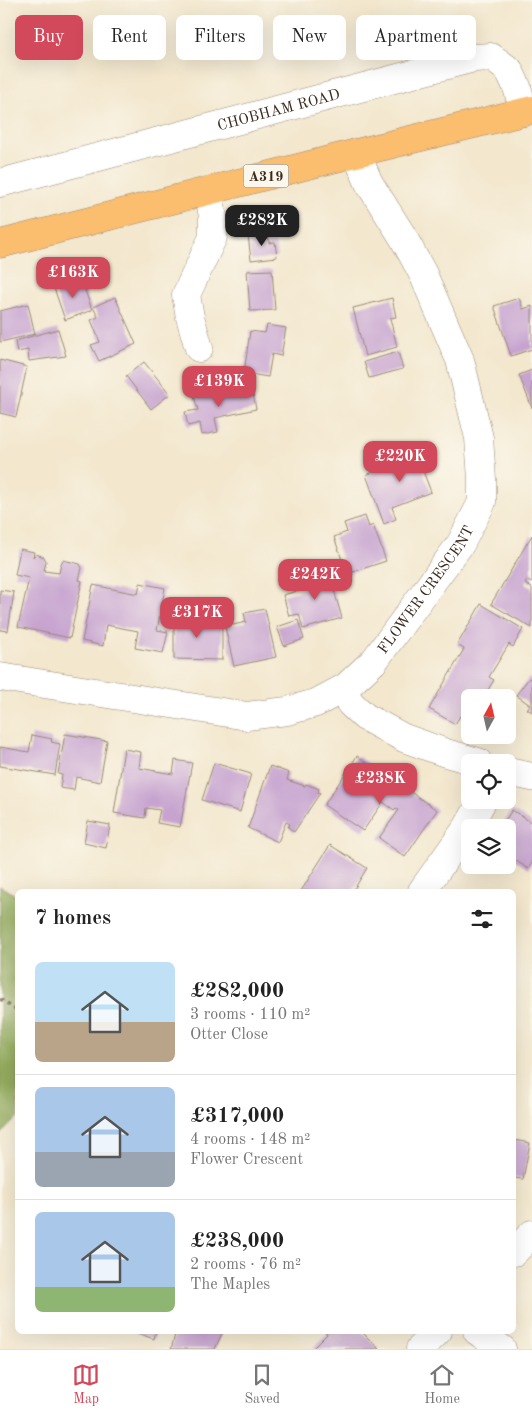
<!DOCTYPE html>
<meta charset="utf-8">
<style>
:root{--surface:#fff;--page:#f2f2f2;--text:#222;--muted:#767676;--line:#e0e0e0;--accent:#d1495b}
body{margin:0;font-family:"Old Standard TT",serif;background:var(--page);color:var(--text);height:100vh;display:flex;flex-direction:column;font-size:19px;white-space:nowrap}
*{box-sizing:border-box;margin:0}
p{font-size:16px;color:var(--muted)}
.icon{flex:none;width:28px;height:28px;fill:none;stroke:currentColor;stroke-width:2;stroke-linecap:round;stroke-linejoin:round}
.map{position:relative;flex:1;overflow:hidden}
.sheet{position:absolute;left:15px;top:889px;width:501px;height:445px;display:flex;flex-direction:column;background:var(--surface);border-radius:8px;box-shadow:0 5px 20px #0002}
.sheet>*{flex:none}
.hud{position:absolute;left:15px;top:15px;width:502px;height:45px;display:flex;gap:10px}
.needle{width:32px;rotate:8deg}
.controls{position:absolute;left:461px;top:689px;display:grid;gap:10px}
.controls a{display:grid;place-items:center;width:55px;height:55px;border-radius:8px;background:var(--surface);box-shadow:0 5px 20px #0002;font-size:25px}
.price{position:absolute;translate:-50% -42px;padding:0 11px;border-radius:10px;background:var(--accent);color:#fff;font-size:16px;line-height:32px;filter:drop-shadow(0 1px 2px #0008)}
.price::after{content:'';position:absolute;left:50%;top:30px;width:15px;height:11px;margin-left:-8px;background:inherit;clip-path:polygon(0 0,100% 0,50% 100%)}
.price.current{background:#222;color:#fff}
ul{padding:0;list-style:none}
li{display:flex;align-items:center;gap:15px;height:125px;padding:0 20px}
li+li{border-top:1px solid var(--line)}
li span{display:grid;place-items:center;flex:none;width:140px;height:100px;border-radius:8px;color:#555}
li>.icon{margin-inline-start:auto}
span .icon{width:60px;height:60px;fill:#fffc;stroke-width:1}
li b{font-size:21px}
h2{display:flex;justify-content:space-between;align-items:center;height:60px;padding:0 20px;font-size:21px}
.chip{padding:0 18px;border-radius:8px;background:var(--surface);box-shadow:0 5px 20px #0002;font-size:18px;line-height:45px}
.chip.current{background:var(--accent);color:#fff}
.tab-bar{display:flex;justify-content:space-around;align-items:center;height:70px;border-top:1px solid var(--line);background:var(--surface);font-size:14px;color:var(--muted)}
.tab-bar a{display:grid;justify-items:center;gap:2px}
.tab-bar .current{color:var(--accent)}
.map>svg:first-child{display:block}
</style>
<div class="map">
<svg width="532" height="1349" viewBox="0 0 532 1349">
<rect width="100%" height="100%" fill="#fbf7ec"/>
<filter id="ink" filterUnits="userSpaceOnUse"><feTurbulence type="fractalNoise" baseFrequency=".02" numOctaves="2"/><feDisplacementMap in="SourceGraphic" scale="10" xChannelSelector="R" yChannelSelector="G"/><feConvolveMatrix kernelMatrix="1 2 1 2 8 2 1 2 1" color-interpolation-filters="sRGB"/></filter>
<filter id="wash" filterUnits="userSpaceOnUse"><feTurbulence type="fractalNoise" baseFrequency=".0096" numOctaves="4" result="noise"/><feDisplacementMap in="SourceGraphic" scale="20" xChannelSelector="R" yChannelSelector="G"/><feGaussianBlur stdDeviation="1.12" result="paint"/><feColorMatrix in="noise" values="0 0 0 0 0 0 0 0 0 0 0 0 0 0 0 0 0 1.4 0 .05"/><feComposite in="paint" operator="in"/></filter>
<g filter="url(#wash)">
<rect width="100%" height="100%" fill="#f3e7cd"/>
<polygon fill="#92aa5c" stroke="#666a3d" points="0,886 17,896 18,1117 0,1135"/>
<g id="blocks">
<g fill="#c7a4d0">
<polygon points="268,232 269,243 275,242 277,257 251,260 248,235"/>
<polygon points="272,270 275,310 250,311 247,271"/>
<polygon points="81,279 92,310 65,320 54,288"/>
<polygon points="115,297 136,344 99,361 91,345 100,342 91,320 98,317 93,307"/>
<polygon points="392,298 396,317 390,318 397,347 365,356 353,308"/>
<polygon points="519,298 523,309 532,306 532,349 511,356 494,306"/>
<polygon points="28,304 35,334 0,342 0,311"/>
<polygon points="267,325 286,328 281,356 272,354 268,377 244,373 250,331 265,333"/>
<polygon points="58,329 66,356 29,361 28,350 17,352 15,341"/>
<polygon points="398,352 403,369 369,378 364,362"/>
<polygon points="0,360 27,367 16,417 0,413"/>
<polygon points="144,362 170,394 151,409 126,376"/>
<polygon points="532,370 532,408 519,375"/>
<polygon points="233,387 235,393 252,389 256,409 215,418 218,432 202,435 200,423 188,426 185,412 198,410 194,396"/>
<polygon points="430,450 436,465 423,471 431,492 392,507 396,519 384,524 366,475"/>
<polygon points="365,516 369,527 373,525 386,561 347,574 334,537 347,532 344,523"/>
<polygon points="532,535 532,581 531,583 527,580 525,584 532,588 532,628 491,604"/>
<polygon points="20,549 34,552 33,557 36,554 44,557 46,561 44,571 59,573 61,564 63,560 80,564 82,568 79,580 82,581 70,638 18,627 29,578 15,575"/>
<polygon points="327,566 342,618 303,629 299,614 289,616 283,595 312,587 307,571"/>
<polygon points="140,583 165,588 157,630 168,632 163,653 135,648 138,631 106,625 103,646 82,641 93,585 138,594"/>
<polygon points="0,590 14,592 8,631 0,630"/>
<polygon points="481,604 523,629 513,647 509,644 489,677 494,680 483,698 478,695 476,698 470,698 470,709 464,719 460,716 455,724 429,709 464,649 457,645"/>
<polygon points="265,609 276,657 234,666 225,627 246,622 244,613"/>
<polygon points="174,613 191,613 191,622 222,622 222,660 174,659"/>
<polygon points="298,620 304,639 284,646 277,627"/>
<polygon points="529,678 532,680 532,712 527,709 530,705 516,695"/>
<polygon points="65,734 107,741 100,782 76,777 74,790 60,788 62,775 58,774"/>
<polygon points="32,735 52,739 51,742 60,744 55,775 0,766 0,747 29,752"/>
<polygon points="124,749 141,752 139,768 173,774 175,760 192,763 180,827 157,823 160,810 146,808 145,818 114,813"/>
<polygon points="357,756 437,810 405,857 379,838 399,810 396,808 394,810 383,802 363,831 324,805"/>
<polygon points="214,763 251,774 240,812 202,800"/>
<polygon points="270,766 289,773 287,780 305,786 306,784 319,789 318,792 320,793 294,832 288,827 290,824 286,822 278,842 248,828"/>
<polygon points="512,810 532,823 532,863 528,869 508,855 508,828 500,828"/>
<polygon points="88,821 110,825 106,848 84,843"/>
<polygon points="330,845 367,868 353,891 301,891"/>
<polygon points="514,1140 530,1143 523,1179 514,1178"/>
<polygon points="132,1331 156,1331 154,1339"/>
<polygon points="165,1331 223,1331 215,1349 171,1349 175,1335"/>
<polygon points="325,1331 361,1331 379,1349 312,1349 327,1334"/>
</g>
</g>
</g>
<g filter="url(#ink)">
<use href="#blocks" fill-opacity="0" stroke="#978876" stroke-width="1"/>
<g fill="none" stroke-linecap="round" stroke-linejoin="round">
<g stroke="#978876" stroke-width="29">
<g id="street">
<path id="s1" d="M0,183L474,58L491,57L509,70L517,87L524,112"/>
<polyline points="199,348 190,317 186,295 213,237 213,216 208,191"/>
<path id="s2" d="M0,677L247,716L287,711L316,703L346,687L374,661L461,543L482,502V479L479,438L460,360L423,274L403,237L369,183L356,153"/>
<polyline points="341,690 351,704 365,717 404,738 446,753 478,762"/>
<polyline points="508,772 532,777"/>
<polyline points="422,891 467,828 483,800"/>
<polyline points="514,1252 532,1234"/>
<polyline points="477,1331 502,1349"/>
<polyline points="420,1349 438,1331"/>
</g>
</g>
<g stroke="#978876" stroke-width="29">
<polyline id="primary" points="0,244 356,153 532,110"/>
</g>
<polyline stroke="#978876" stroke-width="3" stroke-dasharray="4 4" stroke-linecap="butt" points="0,999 18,1011"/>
<use href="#street" stroke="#fff" stroke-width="28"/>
<use href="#primary" stroke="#fbbd6e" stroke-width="28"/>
</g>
</g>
<g text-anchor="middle" stroke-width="4" stroke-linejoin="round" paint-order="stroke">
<rect fill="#fbf7ec" stroke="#75685c" stroke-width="1" x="243.5" y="164.5" width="45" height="23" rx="4"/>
<g font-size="14" font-weight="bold" fill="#3b2a1e">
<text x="266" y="181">A319</text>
</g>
<g font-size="15" fill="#3b2a1e" stroke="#fbf7ec">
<text dy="5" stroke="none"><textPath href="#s1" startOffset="288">CHOBHAM ROAD</textPath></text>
<text dy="5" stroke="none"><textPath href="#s2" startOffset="481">FLOWER CRESCENT</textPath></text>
</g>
</g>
</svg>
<div class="controls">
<a><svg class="needle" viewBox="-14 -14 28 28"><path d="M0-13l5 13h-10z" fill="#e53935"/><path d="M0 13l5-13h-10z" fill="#767676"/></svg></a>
<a><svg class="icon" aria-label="locate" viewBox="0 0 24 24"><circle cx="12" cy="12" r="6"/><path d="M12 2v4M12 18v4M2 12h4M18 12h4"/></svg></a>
<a><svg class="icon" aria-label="layers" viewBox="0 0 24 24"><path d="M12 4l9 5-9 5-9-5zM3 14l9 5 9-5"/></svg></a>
</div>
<b class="price current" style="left:262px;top:247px">£282K</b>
<b class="price" style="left:73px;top:299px">£163K</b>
<b class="price" style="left:219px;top:408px">£139K</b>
<b class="price" style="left:400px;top:483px">£220K</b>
<b class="price" style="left:315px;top:601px">£242K</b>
<b class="price" style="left:197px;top:639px">£317K</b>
<b class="price" style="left:380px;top:805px">£238K</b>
<div class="hud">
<a class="chip current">Buy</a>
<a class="chip">Rent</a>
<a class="chip">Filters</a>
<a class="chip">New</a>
<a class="chip">Apartment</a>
</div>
<section class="sheet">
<h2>7 homes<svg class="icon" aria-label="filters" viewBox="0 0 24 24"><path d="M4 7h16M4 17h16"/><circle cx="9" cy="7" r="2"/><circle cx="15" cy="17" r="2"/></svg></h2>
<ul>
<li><span style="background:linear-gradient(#bfe0f5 60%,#b9a48a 0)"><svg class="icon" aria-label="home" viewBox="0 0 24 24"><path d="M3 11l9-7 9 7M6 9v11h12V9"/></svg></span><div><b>£282,000</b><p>3 rooms · 110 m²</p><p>Otter Close</p></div></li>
<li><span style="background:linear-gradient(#a9c7e8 65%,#9aa5b1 0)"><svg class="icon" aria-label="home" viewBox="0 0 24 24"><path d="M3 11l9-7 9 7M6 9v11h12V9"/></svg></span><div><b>£317,000</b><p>4 rooms · 148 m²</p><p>Flower Crescent</p></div></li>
<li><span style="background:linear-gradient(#a9c7e8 75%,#8fb573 0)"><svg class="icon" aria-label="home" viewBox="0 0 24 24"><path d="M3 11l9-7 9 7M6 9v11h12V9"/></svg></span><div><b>£238,000</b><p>2 rooms · 76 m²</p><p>The Maples</p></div></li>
</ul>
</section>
</div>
<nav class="tab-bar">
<a class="current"><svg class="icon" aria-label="map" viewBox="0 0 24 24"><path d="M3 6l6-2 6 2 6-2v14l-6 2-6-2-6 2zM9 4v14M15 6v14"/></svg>Map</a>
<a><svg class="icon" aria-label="saved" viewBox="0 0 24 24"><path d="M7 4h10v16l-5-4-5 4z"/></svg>Saved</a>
<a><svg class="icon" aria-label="home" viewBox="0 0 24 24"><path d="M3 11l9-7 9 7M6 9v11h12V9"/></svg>Home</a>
</nav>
